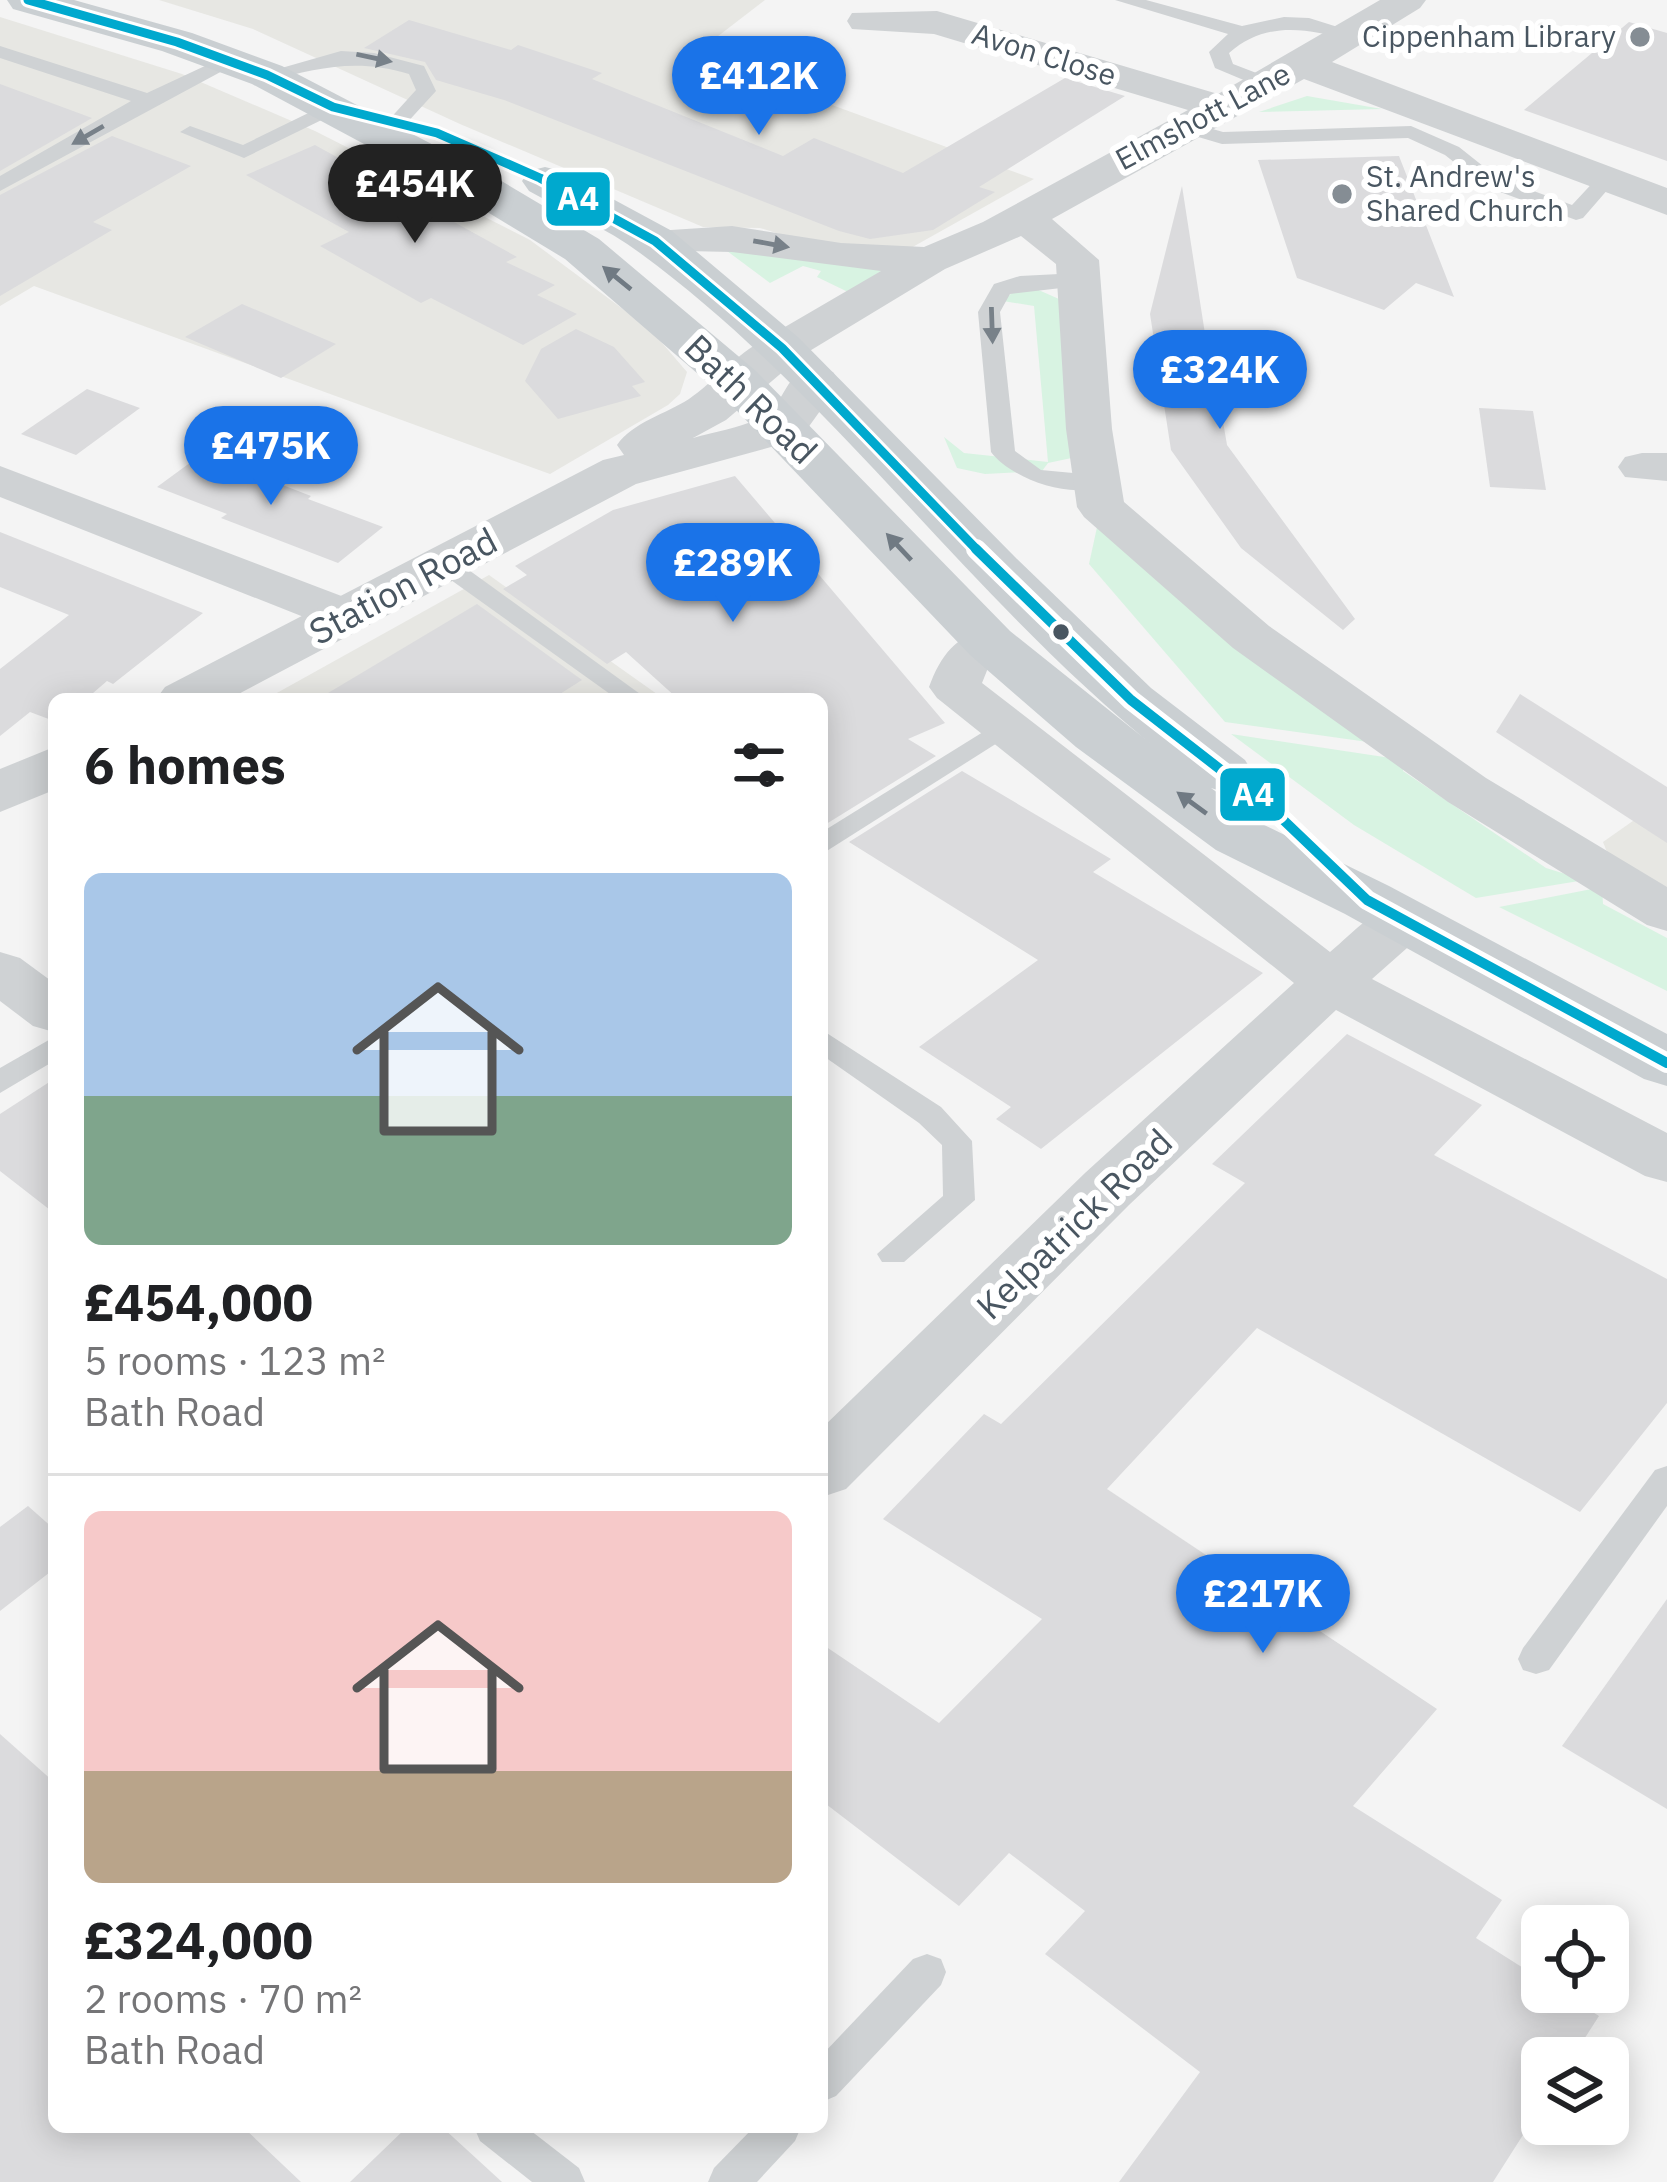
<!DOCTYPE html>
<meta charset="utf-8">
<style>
:root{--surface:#fff;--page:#f6f6f6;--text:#202124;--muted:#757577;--line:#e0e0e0;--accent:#1a73e8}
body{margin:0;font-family:"IBM Plex Sans",sans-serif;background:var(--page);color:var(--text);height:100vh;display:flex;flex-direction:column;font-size:45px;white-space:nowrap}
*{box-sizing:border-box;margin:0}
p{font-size:39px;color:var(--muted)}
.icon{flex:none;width:66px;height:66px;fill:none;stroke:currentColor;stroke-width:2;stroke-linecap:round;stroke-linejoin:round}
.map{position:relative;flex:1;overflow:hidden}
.drawer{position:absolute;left:48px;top:693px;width:780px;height:1440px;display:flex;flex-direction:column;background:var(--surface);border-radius:18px;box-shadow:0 6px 30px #0003}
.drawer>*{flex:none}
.tools{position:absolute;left:1521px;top:1905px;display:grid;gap:24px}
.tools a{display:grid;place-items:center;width:108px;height:108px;border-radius:18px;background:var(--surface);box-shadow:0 6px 30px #0003;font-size:60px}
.price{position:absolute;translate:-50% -102px;padding:0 27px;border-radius:42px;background:var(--accent);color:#fff;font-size:39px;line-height:78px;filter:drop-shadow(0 3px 6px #0008)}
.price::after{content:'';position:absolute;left:50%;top:72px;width:36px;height:27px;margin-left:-18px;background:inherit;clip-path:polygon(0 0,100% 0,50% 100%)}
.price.active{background:#222;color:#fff}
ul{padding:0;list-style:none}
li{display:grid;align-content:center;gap:24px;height:636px;padding:0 36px}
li+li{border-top:3px solid var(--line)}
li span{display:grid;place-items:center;height:372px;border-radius:18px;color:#555}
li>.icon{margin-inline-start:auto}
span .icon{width:216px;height:216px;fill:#fffc;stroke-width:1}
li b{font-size:51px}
h2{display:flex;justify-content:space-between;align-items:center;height:144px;padding:0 36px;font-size:51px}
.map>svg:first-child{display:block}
</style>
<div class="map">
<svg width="1667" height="2182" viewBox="0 0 1667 2182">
<rect width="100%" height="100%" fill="#f4f4f4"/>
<g fill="#e7e7e3">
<polygon points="159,0 765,0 700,50 790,81 783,87 1034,179 909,249 805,242 760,228 703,227 460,124 253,29"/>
<polygon points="0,17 182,74 315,131 530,240 651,330 687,372 680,394 668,405 550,474 34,286 0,306"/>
<polygon points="489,575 664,699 266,699"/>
<polygon points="1667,797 1667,892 1609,857 1603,842"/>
</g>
<g fill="#d8f3e2">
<polygon points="1307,96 1382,109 1259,112"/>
<polygon points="723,248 883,270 848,292 817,277 821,271 803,266 770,283"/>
<polygon points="1034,288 1059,299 1081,456 1048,463 1042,471 985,474 957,468 944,437 964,453 1048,462 1034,306 1003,301 1014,291"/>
<polygon points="1099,518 1375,743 1225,722 1089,564"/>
<polygon points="1231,734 1404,760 1403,771 1546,868 1585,880 1476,898 1354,825"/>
<polygon points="1602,887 1603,904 1667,938 1667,991 1499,907"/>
</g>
<g fill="#dbdbdd">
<polygon points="409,20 511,50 518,45 602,73 592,79 783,156 814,138 903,173 1065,78 1125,96 979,187 995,192 933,230 870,239 839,231 504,100 436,80 425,62 364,48"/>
<polygon points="1629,22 1667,33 1667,161 1524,110"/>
<polygon points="0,84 92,118 0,171"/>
<polygon points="112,136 191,166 93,222 112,230 0,296 0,195"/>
<polygon points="315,145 517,257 506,262 555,285 537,295 577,314 523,345 431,298 421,303 320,246 349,232 246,175"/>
<polygon points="1399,156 1454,297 1416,283 1384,310 1297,278 1258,160"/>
<polygon points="1182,186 1215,398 1219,398 1227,445 1355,619 1343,630 1241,548 1171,450 1150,314"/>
<polygon points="242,304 336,344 281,378 185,337"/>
<polygon points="576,329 614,347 645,382 632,386 641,396 558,419 525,381 541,349"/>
<polygon points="87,389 140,408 76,455 21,434"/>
<polygon points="1479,408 1533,411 1546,490 1490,487"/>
<polygon points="202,454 311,496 308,499 383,527 338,563 221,518 227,514 157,487"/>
<polygon points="735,476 945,723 908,739 936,756 823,826 822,699 678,699 626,652 607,664 503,589 527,575 515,566 613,510"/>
<polygon points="0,532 203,613 113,684 107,681 86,699 54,699 54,721 30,712 0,736 0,669 69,615 0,587"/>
<polygon points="477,604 582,680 552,699 318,699"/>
<polygon points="1520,694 1667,787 1667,843 1496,732"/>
<polygon points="962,771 1111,859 1093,872 1263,973 1041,1149 996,1119 1011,1107 919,1047 1038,960 849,842"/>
<polygon points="1347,1034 1482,1105 1434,1155 1667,1279 1667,1403 1580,1512 1257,1328 1107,1489 1437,1709 1353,1806 1502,1900 1476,1938 1542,1980 1542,1992 1561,1992 1599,2016 1572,2058 1542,2058 1542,2105 1493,2182 1119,2182 1200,2072 1045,1954 1085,1911 1009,1853 959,1906 822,1801 822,1644 939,1723 1042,1619 883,1519 984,1414 1001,1424 1245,1183 1212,1164"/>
<polygon points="54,1079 54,1213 0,1171 0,1114"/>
<polygon points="28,1506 54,1529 54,1569 0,1611 0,1527"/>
<polygon points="1667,1599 1667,1809 1562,1746"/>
<polygon points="0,1734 54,1782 54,2127 243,2127 301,2182 0,2182"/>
<polygon points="407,2127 442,2127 502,2182 350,2182"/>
</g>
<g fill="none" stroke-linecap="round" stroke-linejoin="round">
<g fill="#cfd2d4" fill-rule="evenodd">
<path d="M1115,0H1146L1242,26L1284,17L1309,18L1360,34L1350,40C1305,28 1266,21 1229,53L1233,64L1272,79L1275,83L1265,89L1215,68L1209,52L1228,34Z"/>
<polygon points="0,46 147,93 222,58 239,62 0,191 0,176 131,101 0,58"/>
<path d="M341,51L374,53L424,66L436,91L404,126L397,128L387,122L416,90L409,74C356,58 319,68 267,81L257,75Z"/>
<polygon points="333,101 340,103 340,111 244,158 180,132 190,126 243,145"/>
<polygon points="1185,121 1223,132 1411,126 1459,147 1498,178 1572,205 1599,176 1616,180 1583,218 1576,220 1484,186 1445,155 1408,138 1222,144 1178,131 1178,123"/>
<path d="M1079,273L1087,275V285L1010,294L1000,312L1015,451L1041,470L1105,476L1109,481C1080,504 1012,480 991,452L978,312L994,284L1020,276Z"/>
<polygon points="446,558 455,560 647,699 617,699 437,570 434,565 437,560"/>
<polygon points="1004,719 1017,727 1013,733 822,854 822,832"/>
<polygon points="822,1030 941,1107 972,1141 975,1200 904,1262 882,1262 877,1254 943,1196 942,1145 919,1123 822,1055"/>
<polygon points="54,1037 54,1061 0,1093 0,1068"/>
<polygon points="1667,1466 1667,1506 1549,1670 1536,1674 1523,1670 1518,1659 1523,1648 1655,1470"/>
<polygon points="927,1954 941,1959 946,1972 941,1985 836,2096 822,2102 822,2055 913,1959"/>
<polygon points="474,2127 526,2127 579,2168 585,2182 532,2182 480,2141"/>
<polygon points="754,2127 801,2127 795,2141 757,2182 708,2182 714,2168"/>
</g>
<g fill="#cfd2d4" fill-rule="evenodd">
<polygon points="1380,0 1426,0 1420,8 1332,62 1667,188 1667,215 1304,79 1052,219 1099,260 1112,429 1124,502 1269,626 1486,778 1667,887 1667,931 1647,925 1448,802 1233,648 1084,517 1077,507 1066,429 1056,264 1021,236 945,269 798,358 782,361 766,358 760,348 766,338 881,271 732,252 640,250 634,241 640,232 732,226 841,243 924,247 983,222 1188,110 934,34 852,29 847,21 852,13 937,11 1218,94"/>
<polygon points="1642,453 1667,453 1667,481 1625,477 1618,467 1625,457"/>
<polygon points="0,466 365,605 372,616 365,627 347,631 329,627 0,497"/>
<path d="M990,628L1008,632L1015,643L988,668L982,683L1330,952C1360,927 1383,895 1424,907L1432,920L1424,933L1372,979L1667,1133V1182L1645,1176L1336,1010L1129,1205L846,1489L822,1497V1428L1085,1173L1294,983L937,698L929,687C941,655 955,636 990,628Z"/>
<polygon points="0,952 20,958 54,983 54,1032 33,1026 0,1001"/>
</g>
<g fill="#cfd2d4" fill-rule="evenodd">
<path d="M782,333L799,338L807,348L799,358L726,420L693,438C714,432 738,428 758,419C793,403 779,359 833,372L840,383L800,439L636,484L229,699H156L165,687L603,460L624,455L617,445C633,422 666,414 689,399C720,378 745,342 782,333Z"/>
<polygon points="54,747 54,790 0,812 0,769"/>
</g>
<path fill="#cacfd2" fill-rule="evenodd" d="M7,0H74L192,33L282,66L493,176L599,239L756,371L1010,631L1160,751C972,602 834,395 640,253C607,228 565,211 529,191L522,181L529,171L545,167L561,171L672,231L799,338L1015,557L1151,688L1245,760L1253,773L1245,786L1224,792L1211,788L1258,822L1389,886L1667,1034V1086L1644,1079L1345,914L1216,850L1076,747L970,655L720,393L565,259L461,196L252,84L162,51L13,9Z"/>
<g stroke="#fff" stroke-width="15">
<polyline id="bus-1-far1" points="28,0 177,42 267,75 333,107 437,133 540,178 655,241 782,348 979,552"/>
</g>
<g stroke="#fff" stroke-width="20">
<polyline id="bus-1" points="976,549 1131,700 1275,812 1367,900 1667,1063"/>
</g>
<use href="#bus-1-far1" stroke="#00a9ce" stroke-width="9"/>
<use href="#bus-1" stroke="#00a9ce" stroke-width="10"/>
</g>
<defs><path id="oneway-solid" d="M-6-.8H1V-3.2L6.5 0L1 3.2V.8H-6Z" transform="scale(3)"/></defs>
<g fill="#788189">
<use href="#oneway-solid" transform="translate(374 58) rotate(12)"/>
<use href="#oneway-solid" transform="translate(88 135) rotate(150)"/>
<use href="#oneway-solid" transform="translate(771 244) rotate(10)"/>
<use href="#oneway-solid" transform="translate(992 325) rotate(88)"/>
</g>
<g fill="#707a83">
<use href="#oneway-solid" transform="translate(617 278) rotate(-141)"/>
<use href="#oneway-solid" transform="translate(899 547) rotate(-133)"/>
<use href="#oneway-solid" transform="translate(1192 803) rotate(-144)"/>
</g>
<g fill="#858d94" stroke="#fff" stroke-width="4.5">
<circle cx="1640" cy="37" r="12"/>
<circle cx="1342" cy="194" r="12"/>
</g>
<circle fill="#495661" stroke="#fff" stroke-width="4.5" cx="1061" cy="632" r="10"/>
<g text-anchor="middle" stroke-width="12" stroke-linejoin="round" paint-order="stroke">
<g font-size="30" fill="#495661" stroke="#fff" text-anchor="end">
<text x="1616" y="47">Cippenham Library</text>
<text x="1366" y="187" text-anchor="start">St. Andrew's<tspan x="1366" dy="34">Shared Church</tspan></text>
</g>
<g font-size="30" fill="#495661" stroke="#fff">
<text transform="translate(1044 55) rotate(17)" y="10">Avon Close</text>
<text transform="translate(1203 117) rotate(-28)" y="10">Elmshott Lane</text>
</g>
<g font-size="36" fill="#495661" stroke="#fff">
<text transform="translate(751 399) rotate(44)" y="13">Bath Road</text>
<text transform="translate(403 586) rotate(-28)" y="13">Station Road</text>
<text transform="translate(1074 1224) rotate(-44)" y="13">Kelpatrick Road</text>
</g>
</g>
<g stroke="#fff" stroke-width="4.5">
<rect x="544" y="170" width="68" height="58" rx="12" fill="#00a9ce"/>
<rect x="1218" y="766" width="69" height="57" rx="12" fill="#00a9ce"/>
</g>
<g font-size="33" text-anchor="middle" font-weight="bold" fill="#fff">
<text x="578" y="210">A4</text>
<text x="1253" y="806">A4</text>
</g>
</svg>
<div class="tools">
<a><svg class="icon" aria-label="locate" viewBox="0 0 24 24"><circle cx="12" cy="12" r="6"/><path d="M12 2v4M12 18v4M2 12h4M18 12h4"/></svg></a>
<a><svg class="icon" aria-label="layers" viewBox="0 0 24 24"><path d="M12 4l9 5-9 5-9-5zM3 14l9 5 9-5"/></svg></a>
</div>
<b class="price" style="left:759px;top:138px">£412K</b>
<b class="price active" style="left:415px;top:246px">£454K</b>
<b class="price" style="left:1220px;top:432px">£324K</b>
<b class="price" style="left:271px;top:508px">£475K</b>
<b class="price" style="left:733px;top:625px">£289K</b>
<b class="price" style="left:1263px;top:1656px">£217K</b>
<section class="drawer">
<h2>6 homes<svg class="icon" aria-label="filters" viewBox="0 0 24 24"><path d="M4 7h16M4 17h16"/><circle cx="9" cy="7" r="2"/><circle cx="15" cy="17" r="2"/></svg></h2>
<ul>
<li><span style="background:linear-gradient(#a9c7e8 60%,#7fa58c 0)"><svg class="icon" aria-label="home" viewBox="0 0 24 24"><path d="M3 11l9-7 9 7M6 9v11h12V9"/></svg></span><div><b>£454,000</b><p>5 rooms · 123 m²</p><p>Bath Road</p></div></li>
<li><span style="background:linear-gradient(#f6c9c9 70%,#b9a48a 0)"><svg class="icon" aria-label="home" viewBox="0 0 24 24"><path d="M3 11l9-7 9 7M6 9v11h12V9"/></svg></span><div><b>£324,000</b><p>2 rooms · 70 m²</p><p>Bath Road</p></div></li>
</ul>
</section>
</div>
